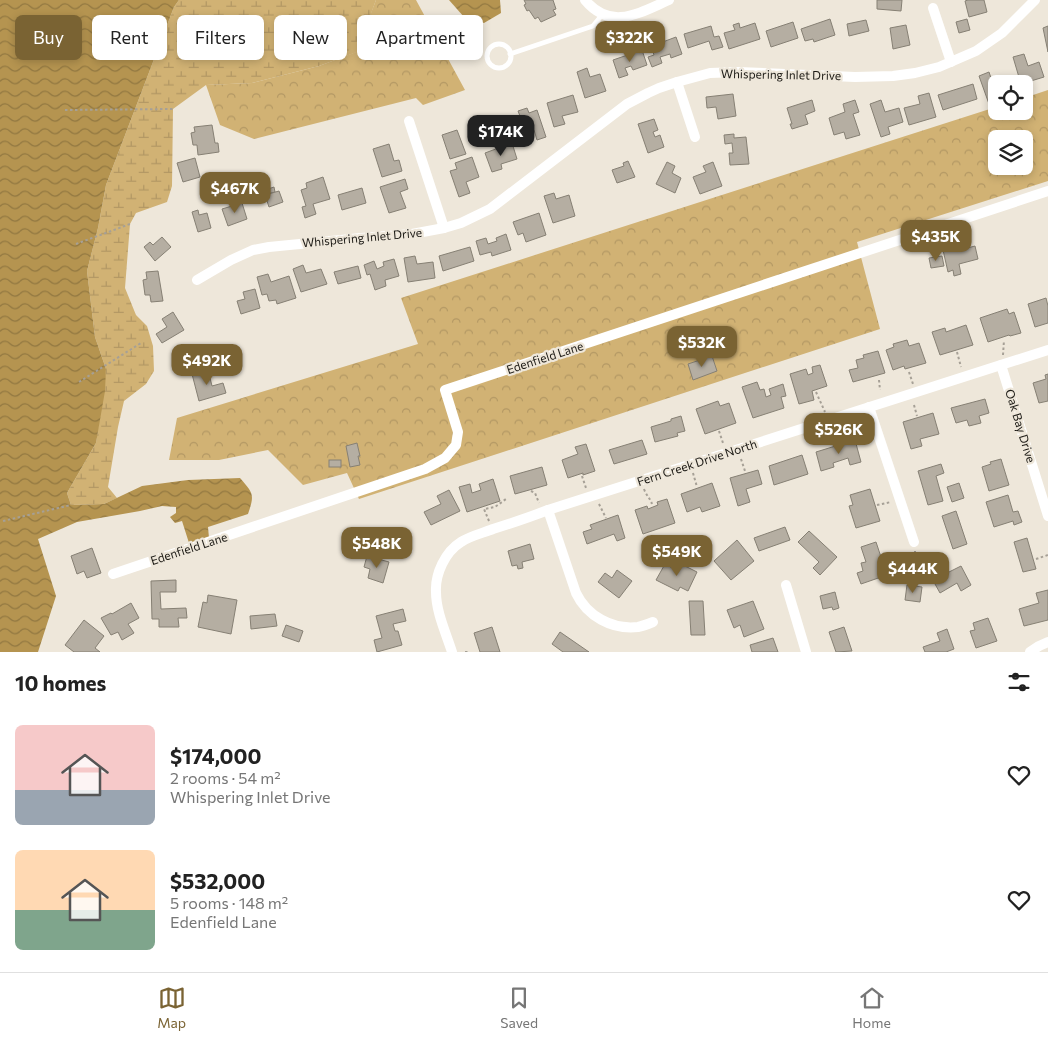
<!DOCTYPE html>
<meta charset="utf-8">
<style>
:root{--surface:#fff;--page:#f6f6f6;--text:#222;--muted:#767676;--line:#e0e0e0;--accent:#7a6333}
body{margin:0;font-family:Commissioner,sans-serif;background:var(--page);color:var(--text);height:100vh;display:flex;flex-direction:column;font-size:19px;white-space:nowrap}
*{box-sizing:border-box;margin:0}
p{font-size:16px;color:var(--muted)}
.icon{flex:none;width:28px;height:28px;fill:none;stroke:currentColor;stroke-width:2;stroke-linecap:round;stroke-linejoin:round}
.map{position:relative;height:652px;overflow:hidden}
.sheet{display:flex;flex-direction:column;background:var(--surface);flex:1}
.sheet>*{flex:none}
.hud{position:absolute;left:15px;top:15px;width:500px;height:45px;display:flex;gap:10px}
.fabs{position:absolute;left:988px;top:75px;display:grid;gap:10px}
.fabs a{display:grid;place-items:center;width:45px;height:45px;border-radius:8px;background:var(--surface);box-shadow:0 2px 8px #0003;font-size:25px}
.price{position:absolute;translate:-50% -42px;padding:0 11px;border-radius:10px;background:var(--accent);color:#fff;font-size:16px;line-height:32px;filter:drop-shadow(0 1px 2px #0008)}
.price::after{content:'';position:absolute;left:50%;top:30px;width:15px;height:11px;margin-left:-8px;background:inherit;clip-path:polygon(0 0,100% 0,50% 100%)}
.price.active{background:#222;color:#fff}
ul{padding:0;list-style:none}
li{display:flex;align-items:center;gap:15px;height:125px;padding:0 15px}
li span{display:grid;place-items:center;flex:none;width:140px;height:100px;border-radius:8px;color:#555}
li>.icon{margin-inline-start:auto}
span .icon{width:60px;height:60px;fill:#fffc;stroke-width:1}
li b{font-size:21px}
h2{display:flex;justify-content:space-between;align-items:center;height:60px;padding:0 15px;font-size:21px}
.pill{padding:0 18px;border-radius:8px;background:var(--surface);box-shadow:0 2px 8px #0003;font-size:18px;line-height:45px}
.pill.active{background:var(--accent);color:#fff}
.menu{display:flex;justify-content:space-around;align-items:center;height:70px;border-top:1px solid var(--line);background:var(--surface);font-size:14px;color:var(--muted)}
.menu a{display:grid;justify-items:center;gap:2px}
.menu .active{color:var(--accent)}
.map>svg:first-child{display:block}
</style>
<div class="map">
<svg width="1048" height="652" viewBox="0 0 1048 652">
<defs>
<pattern id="forest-crowns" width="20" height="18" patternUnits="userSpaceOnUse" patternTransform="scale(1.25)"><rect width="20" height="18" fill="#d1b274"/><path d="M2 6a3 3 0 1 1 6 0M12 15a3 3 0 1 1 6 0" fill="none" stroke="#b39864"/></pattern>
<pattern id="wetland-marsh" width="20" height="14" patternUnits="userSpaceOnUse" patternTransform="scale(1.25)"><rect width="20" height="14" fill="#d1b274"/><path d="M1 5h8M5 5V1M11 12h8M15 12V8" fill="none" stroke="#b39864"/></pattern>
<pattern id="water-waves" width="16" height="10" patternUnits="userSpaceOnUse" patternTransform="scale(1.25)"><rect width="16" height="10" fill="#b59450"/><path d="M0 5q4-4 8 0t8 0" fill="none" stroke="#927841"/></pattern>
</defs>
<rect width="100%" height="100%" fill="#eee7da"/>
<g fill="url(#forest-crowns)" fill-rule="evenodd">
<polygon points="376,0 416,0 465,90 423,105 416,98 254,139 220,125 206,85 252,83 319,66 356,52"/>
<path d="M1048,90V181L857,242L880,329L359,499L347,473L303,485L268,450L219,460H169L177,418L418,344L401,298L996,107V111H1024V98ZM996,139H1024V166H996Z"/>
</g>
<polygon fill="url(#wetland-marsh)" points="179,0 376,0 357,52 319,66 252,83 206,85 173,109 172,186 167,202 136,213 130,224 125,288 136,315 147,326 153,346 154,371 146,384 124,401 118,427 108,487 117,498 104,504 71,505 67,493 96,443 106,369 95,337 87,271 98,228 106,185 174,7"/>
<g fill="url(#water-waves)">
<path d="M0,0H179L174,7L106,185L98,228L87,271L95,337L106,369L105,391L96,443L67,493L71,505L104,504L142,486L188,480L240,478C253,493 255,494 248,514L208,527L209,538L189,543L182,521L175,523L170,517L176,513V507L162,506L140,511L77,522L38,539L56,596L38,652H0Z"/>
<polygon points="449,0 500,0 501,13 484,23 464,17"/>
</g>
<g fill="#b5aea2" stroke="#868074">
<polygon points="524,0 553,0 556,9 553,10 556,15 541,22 538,17 535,19 529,10 527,11 524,5 526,4"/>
<polygon points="877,0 902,0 901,11 877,9"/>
<polygon points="968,0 984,0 987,12 969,17 965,1"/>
<polygon points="830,19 835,35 814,42 813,39 805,41 801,29"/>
<polygon points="967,19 970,30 959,33 956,22"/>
<polygon points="866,20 869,31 849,36 847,24"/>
<polygon points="793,22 798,38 771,47 766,31"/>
<polygon points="739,23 740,28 755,23 760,39 729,49 724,33 735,30 733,25"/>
<polygon points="906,25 910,45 893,49 890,28"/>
<polygon points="711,26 714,37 719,36 723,47 712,50 709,41 688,48 684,34"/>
<polygon points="1048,26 1048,52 1043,28"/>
<polygon points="676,37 682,54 671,58 670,54 660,57 662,63 652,67 648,57 654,55 650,43 660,40 660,43"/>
<polygon points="642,50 647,65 633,70 631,66 625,68 628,75 619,78 613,60"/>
<polygon points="1024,54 1028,66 1039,62 1044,77 1021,84 1013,57"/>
<polygon points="587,68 590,77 600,74 606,91 585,98 577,72"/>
<polygon points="989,72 992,81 1004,77 1006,84 996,84 996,102 989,104 979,76"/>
<polygon points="973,84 977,99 943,110 938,95"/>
<polygon points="929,93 936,117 909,125 904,108 920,104 918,96"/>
<polygon points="733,94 736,116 718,119 716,107 707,108 706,97"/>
<polygon points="573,95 578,112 562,116 565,124 554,127 547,103"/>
<polygon points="812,100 815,111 805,115 808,124 792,129 790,124 792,124 787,108"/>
<polygon points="855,100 859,112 853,114 860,135 846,139 844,132 834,135 829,118 845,112 843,104"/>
<polygon points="881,100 885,112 899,108 903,122 888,127 890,134 881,137 870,104"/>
<polygon points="527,108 529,113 537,110 546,137 537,140 534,130 520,134 516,122 517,122 516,117 520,116 518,111"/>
<polygon points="654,119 658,130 653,132 655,137 660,135 664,147 648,153 638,124"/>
<polygon points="212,125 215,143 218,143 219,152 198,155 197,145 193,145 191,133 195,132 194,127"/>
<polygon points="457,130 466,154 450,159 442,135"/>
<polygon points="734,134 734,138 746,137 749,164 730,165 729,153 733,153 732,143 725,144 724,135"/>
<polygon points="512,143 517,159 501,164 502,169 492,172 485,153"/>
<polygon points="389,144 394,161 399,160 402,171 382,177 373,149"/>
<polygon points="472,157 479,177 466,182 470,193 459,197 450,171 457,169 455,163"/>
<polygon points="195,158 200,177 183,182 177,163"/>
<polygon points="628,161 635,177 617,183 612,170 624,166 623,163"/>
<polygon points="667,162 675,166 672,173 681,178 675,193 656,184"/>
<polygon points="713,162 722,186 700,194 693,177 706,172 703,166"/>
<polygon points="323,177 330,199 313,204 316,214 305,218 302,207 306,206 301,190 307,188 306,183"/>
<polygon points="405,179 408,189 400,192 406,208 389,213 380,187"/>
<polygon points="274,187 275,192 267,194 265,190"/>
<polygon points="362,188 366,203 342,210 338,195"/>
<polygon points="279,191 283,202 269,207 265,195"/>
<polygon points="554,193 556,199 569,195 575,216 553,223 544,196"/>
<polygon points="242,203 247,219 228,226 222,209"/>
<polygon points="198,210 199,215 207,213 211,228 198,232 192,212"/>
<polygon points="539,213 546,235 526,242 523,233 518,235 513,222"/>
<polygon points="506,234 511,250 492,256 491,252 480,255 476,241 486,238 488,244 497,241 496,238"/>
<polygon points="162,237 171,247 155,261 144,247 150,242 153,245"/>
<polygon points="975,246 978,259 959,264 961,274 954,276 953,270 948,272 943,250 955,247 956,251"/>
<polygon points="470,247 474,261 443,271 439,256"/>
<polygon points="415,256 417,264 433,262 435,278 408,282 404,258"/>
<polygon points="942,256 944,266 931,268 929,258"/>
<polygon points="394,259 399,276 385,280 386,286 375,290 370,274 367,275 364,265 374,261 377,269 384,266 383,262"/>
<polygon points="303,265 306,273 321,269 327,284 301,292 293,269"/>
<polygon points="358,266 361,278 338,284 334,272"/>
<polygon points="158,271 163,301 151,302 150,295 145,295 143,280 147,279 146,272"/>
<polygon points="268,274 271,282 289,276 296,298 277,304 276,300 269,301 267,294 262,295 257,277"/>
<polygon points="255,289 260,308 241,314 237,301 245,299 243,292"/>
<polygon points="1046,298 1048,306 1048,323 1035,327 1028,304"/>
<polygon points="1007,309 1009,314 1014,312 1021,333 1010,336 1009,335 988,342 980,318"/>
<polygon points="173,312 184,330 162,343 156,334 167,327 162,319"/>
<polygon points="966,325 973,345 940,355 932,332 945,328 946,332"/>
<polygon points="907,340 909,346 919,343 926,363 905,369 904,366 893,370 886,350 894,347 893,344"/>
<polygon points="878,351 885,373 853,382 849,370 858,368 856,360 864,358 863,355"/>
<polygon points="712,356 717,371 693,380 688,364"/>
<polygon points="820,365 827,386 812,391 814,400 799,404 790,374 806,369 808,375 813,373 812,367"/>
<polygon points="208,370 212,386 223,383 226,393 199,401 192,374"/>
<polygon points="1048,374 1048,401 1039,403 1033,383 1046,379 1045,375"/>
<polygon points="757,382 760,390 764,389 766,397 771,395 769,389 783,384 786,396 781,397 784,408 753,418 742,387"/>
<polygon points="985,399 989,413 979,416 981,423 969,426 967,420 956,423 951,408"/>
<polygon points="718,401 720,406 729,403 736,423 705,434 696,409"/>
<polygon points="933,413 939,434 920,439 922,446 911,449 903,422"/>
<polygon points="681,416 685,431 677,433 678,436 655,442 651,427 671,421 671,419"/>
<polygon points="642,440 647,454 614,464 609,450"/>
<polygon points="855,440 861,462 850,465 848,458 833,463 834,467 821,471 816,452"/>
<polygon points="357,443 360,456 358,456 360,465 350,467 346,446"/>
<polygon points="586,444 595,471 583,475 583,473 568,478 562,460 578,454 575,447"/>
<polygon points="802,455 808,474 774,485 769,466"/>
<polygon points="1001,459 1009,485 989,491 982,467 991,464 990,462"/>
<rect x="329" y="460" width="12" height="7"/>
<polygon points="941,464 944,473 936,476 943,501 928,505 918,471"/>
<polygon points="542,467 547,485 515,494 510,476"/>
<polygon points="758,470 762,484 746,489 750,502 738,506 730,478"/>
<polygon points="493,479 500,501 467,512 459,487 470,484 472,493 481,490 479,484"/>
<polygon points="712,483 720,506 702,512 700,507 687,512 681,494"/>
<polygon points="959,483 964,498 952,502 947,487"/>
<polygon points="870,489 880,521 856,528 849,506 853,505 850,495"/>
<polygon points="449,490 460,511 431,525 424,512 441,504 437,496"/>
<polygon points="1008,495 1013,512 1018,511 1022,522 1014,525 1013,521 994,527 986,502"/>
<polygon points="667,499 675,523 643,534 635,510 647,506 648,509 658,505 657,502"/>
<polygon points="956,511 967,544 953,549 942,516"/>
<polygon points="618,515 625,538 617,541 614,534 587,544 583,532 592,529 590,525"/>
<polygon points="785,527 790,540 759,551 754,538"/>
<polygon points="388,528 406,539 396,554 379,542"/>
<polygon points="809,531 837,557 820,575 813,568 819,562 798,542"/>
<polygon points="1027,538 1036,569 1023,572 1014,542"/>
<polygon points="737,540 754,561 731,580 714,561"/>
<polygon points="876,542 887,575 861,584 857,573 863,571 861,563 866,562 861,547"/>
<polygon points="530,544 534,559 522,562 523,568 518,569 517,565 512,566 508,551"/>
<polygon points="92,548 101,573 87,578 84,571 77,574 71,556"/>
<polygon points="367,556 389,562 383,583 368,578 370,569 364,567"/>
<polygon points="665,564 678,571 681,564 697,572 688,591 680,587 678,591 656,580"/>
<polygon points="961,566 971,585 961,591 957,583 940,593 930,575 938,570 941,576"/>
<polygon points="617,570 632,581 619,598 598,582 605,573 612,578"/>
<polygon points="176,580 176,592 160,592 161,609 186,608 187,618 178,618 179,627 159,627 159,619 152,619 151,581"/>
<polygon points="907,585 922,587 920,602 905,600"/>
<polygon points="1048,590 1048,620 1024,626 1019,609 1039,603 1036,593"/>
<polygon points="835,592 839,608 833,610 832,607 823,609 820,596"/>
<polygon points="208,595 237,600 231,634 198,627 203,602 207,603"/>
<polygon points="689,601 703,601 705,635 691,635"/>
<polygon points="753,601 764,629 744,637 740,625 734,628 727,610"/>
<polygon points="131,603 139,618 128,624 134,633 122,640 118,632 111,635 101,618 111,613 112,614"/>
<polygon points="403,609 406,621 393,624 395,631 398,631 402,645 377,652 374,640 382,638 376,616"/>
<polygon points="275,614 277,626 251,629 250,616"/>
<polygon points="988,618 997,641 976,648 970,631 975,630 973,623"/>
<polygon points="84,620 104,636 95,648 100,652 74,652 65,645"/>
<polygon points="286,625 303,631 299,642 282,636"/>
<polygon points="492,627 500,652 480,652 474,633"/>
<polygon points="844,627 852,651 836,652 829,632"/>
<polygon points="947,629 954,649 946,652 925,652 923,647 940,641 937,633"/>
<polygon points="560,632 589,652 563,652 552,644"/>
<polygon points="773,638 778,652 752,652 750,645"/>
</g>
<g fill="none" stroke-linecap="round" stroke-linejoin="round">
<g stroke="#a6a096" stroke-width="2" stroke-dasharray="2.5 2.5" stroke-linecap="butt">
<polyline points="65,110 173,109"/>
<polyline points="76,244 130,224"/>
<polyline points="957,352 961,367"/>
<polyline points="1003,355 1004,340"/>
<polyline points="909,372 913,384"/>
<polyline points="879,380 880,390"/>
<polyline points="79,382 141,343"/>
<polyline points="816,392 825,412"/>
<polyline points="914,405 917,416"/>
<polyline points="719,431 723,443"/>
<polyline points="741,459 745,471"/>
<polyline points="693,473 697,487"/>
<polyline points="582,476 586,488"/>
<path d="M644,489C646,495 650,498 652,504"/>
<polyline points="531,491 535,493 539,503"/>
<polyline points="599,504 606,518"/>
<polyline points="877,505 891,502"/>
<polyline points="3,521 71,505"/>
<polyline points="489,521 484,509 495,507 506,499"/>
<polyline points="915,551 915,584"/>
<polyline points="1036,559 1048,555"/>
<polyline points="465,652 469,652"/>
</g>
<g stroke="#fff" stroke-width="5">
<circle cx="499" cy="56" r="12"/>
<polyline points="510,54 593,26 602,15"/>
</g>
<g stroke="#fff" stroke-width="10">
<path d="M585,0C611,31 639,13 669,0"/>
<polyline points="933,8 951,62"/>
<polyline points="677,82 695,137"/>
<polyline points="409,121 444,228"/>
<polyline points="197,280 231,260 253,250 269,247 361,238 412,234 444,228 461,223 490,209 627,104 648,93 659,88 677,82 710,73 738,72 855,77 893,76 915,73 939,67 976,51 1002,33 1035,0"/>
<polyline points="1001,365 1048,516"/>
<polyline points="869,407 914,542"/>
<path d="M548,510L576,593C587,616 612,630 638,627C643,626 648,624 653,622"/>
<polyline points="113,574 425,469 445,458 456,445 458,432 445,390 1048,191"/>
<polyline points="786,585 806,652"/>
<path d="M452,652C446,633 436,612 436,592C435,574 445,552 461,542C470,536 483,533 493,529C512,523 530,517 548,510L1048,350"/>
<polyline points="1030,652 1039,646 1048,642"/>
</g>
</g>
<g text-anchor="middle" stroke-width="4.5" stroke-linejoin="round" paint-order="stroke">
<g font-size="12" fill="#1c1a15" stroke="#eee7da">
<text transform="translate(781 75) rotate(1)" y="4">Whispering Inlet Drive</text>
<text transform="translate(362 238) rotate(-5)" y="4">Whispering Inlet Drive</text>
<text transform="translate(545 358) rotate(-18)" y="4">Edenfield Lane</text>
<text transform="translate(1020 426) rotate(73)" y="4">Oak Bay Drive</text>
<text transform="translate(697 463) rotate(-18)" y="4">Fern Creek Drive North</text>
<text transform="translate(189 549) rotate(-18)" y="4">Edenfield Lane</text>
</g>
</g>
</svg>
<div class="fabs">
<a><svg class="icon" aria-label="locate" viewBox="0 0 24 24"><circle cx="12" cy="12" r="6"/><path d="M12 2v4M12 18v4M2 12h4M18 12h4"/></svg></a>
<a><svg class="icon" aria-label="layers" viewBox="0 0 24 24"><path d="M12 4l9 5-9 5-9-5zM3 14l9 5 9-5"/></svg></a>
</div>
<b class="price" style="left:630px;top:63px">$322K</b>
<b class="price active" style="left:501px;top:157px">$174K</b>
<b class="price" style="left:235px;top:214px">$467K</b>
<b class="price" style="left:936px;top:262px">$435K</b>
<b class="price" style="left:702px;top:368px">$532K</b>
<b class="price" style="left:207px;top:386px">$492K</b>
<b class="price" style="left:839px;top:455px">$526K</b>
<b class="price" style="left:377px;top:569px">$548K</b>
<b class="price" style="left:677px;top:577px">$549K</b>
<b class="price" style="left:913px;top:594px">$444K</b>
<div class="hud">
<a class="pill active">Buy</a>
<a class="pill">Rent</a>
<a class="pill">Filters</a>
<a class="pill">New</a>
<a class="pill">Apartment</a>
</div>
</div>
<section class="sheet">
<h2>10 homes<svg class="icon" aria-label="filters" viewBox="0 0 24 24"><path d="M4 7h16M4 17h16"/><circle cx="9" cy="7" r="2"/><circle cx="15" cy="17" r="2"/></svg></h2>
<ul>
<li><span style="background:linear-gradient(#f6c9c9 65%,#9aa5b1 0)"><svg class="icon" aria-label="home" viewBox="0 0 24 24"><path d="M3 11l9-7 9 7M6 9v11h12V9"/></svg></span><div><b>$174,000</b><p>2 rooms · 54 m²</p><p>Whispering Inlet Drive</p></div><svg class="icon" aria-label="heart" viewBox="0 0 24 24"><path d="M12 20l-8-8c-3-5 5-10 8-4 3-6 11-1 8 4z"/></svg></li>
<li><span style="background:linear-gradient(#ffd9b3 60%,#7fa58c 0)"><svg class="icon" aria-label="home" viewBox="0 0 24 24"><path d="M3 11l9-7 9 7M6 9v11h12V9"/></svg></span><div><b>$532,000</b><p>5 rooms · 148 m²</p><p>Edenfield Lane</p></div><svg class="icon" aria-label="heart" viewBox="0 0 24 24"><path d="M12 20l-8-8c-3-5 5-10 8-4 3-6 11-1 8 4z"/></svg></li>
</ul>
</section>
<nav class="menu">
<a class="active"><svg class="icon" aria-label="map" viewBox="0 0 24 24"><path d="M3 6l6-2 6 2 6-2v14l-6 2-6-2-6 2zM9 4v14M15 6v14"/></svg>Map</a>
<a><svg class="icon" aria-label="saved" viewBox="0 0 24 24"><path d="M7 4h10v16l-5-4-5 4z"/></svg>Saved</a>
<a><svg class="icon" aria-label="home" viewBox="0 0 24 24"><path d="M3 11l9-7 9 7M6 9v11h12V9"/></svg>Home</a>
</nav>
